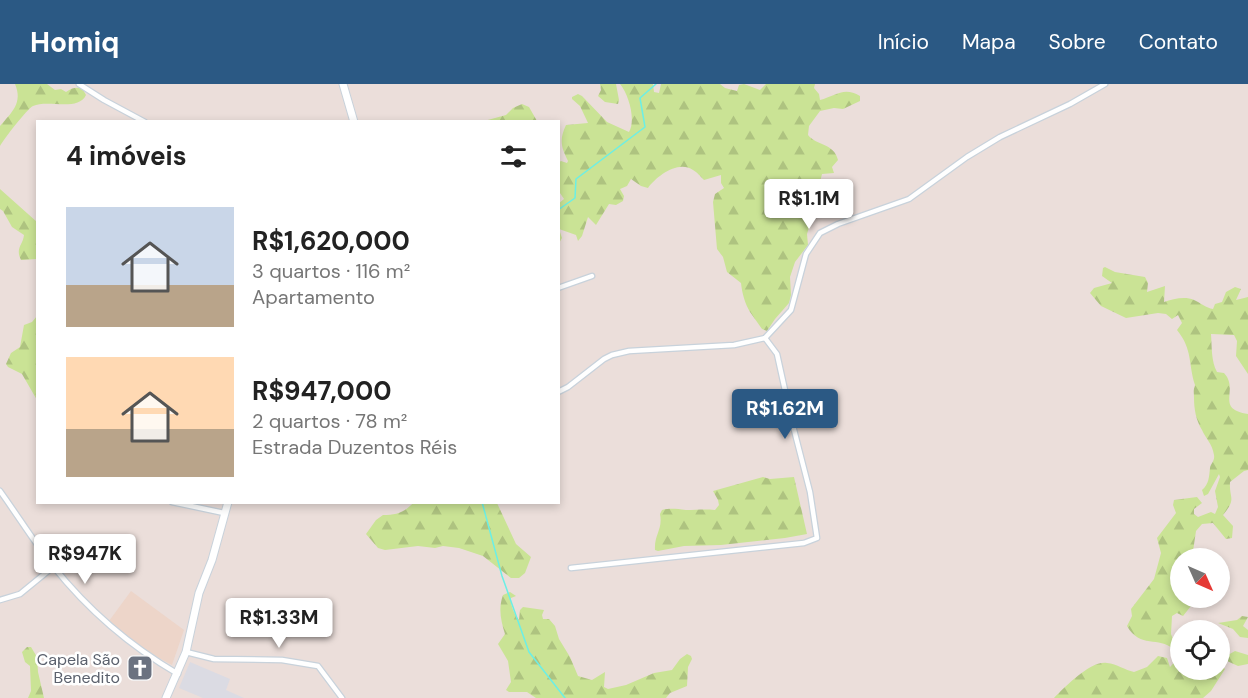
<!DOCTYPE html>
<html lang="pt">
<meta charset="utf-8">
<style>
:root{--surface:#fff;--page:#f6f6f6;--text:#222;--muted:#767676;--accent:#2b5984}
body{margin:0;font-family:"DM Sans",sans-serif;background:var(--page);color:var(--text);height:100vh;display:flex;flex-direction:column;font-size:22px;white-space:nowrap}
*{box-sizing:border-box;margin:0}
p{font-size:20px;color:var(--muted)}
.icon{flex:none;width:33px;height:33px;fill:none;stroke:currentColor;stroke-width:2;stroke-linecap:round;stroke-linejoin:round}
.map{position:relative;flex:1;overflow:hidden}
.drawer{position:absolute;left:36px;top:36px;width:524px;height:384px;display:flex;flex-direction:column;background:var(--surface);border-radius:0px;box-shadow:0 3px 9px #0003}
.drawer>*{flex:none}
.needle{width:39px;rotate:135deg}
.tools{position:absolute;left:1170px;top:464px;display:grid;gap:12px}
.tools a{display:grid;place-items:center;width:60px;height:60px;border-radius:50%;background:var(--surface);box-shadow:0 3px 9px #0003;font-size:30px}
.price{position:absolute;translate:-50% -51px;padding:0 14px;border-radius:6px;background:#fff;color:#222;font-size:20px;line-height:39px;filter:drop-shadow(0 2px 3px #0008)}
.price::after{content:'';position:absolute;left:50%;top:36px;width:18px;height:14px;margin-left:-9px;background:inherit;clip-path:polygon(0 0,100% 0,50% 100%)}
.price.selected{background:var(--accent);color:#fff}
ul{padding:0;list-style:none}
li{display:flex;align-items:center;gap:18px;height:150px;padding:0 30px}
li span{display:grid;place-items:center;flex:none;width:168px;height:120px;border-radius:0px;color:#555}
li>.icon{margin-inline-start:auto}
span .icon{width:72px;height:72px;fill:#fffc;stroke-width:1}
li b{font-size:26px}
h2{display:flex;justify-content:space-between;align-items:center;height:72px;padding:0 30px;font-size:26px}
header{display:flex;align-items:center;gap:36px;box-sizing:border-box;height:84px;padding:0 30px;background:var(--accent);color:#fff}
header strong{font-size:28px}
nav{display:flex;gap:33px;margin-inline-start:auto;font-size:21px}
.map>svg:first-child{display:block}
</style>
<header>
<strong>Homiq</strong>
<nav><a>Início</a><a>Mapa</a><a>Sobre</a><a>Contato</a></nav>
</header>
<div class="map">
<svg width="1248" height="614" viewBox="0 0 1248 614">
<defs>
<pattern id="forest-firs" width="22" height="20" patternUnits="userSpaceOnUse" patternTransform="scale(1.5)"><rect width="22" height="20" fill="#cae395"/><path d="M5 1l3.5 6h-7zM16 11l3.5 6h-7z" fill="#aec380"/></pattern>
</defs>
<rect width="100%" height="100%" fill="#ebdeda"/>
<polygon fill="#dbdbe3" points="190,578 230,595 226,606 244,614 203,614 179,604"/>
<polygon fill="#edd5c9" points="131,507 184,546 172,581 146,567 109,537"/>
<g fill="url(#forest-firs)">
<path d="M15,0H47L55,6L61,5L66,8C71,4 75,3 82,4L86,11C78,28 48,15 33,22C27,25 4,55 0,62V42C12,28 23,19 15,0Z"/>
<polygon points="600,0 616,0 619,16 618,20 605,18 598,12 601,6"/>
<path d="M620,0H653L654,8L659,9L661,0H720L725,4L737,7L739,1L744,0L760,6L766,0H815L814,4L819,10L820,16C835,12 844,2 860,12V17L843,25L834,24L820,27L809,42L808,51C817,62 834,59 838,76L832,83L834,89L822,90L820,98L815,102L822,114L820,123L807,121L810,130L808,134L810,140L807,150L808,161L795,178L790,193L791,211L789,219L775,235L767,247L762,245C758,239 754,234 750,228C745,220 742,209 741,199L727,188L723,173L717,165L713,118L715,110L724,104L721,99V91L704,96C701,93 697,88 693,86C678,76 657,92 648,104L641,102L631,95L627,102L620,105L624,112L623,117L616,121L609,120L596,141L588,133L582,152L578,157L576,151L559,145L562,154L558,161V120L564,115L558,106V79L561,77L567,79L568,77C561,63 559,56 566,41L588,39L580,22L572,15V13L578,10L582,12L607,38L629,48C636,36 629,11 620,0Z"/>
<polygon points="522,20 529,23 537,37 484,37 506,31 513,24"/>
<path d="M0,105L37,138V175L21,176C15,164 23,161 24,151L12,143L3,127L0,125Z"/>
<path d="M1105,183L1115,188L1145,193L1148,199L1147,208L1165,202L1164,218C1173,215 1185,212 1194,216C1201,219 1206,224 1213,225L1215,220L1222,218L1226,208L1235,203L1241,205L1236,216L1248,213V290L1236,272L1237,257L1234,251L1211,250C1212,263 1211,277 1217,288L1224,289C1240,306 1214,325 1248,330V386L1244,387L1230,398C1229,415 1237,414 1223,431L1233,442L1232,454L1226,455L1213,439L1202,440L1196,447L1192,474H1180V513H1189L1191,522L1183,532L1177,529L1172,532L1171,550L1174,558L1173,565C1159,552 1140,565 1127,542L1132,532L1131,525L1154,495L1161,469L1157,454L1176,429L1173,421L1174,416L1197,413L1202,419L1194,425V430L1198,433L1211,428L1215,430L1218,423L1215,407L1220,393L1219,390L1208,410L1204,412L1202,406C1209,400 1209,393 1210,384C1211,379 1215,377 1214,371C1212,359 1206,355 1202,346C1196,336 1194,325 1194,314C1194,308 1193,307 1195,301C1188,279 1193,266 1177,246L1182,239L1178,231L1172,235L1166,230L1158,229L1126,234L1101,222L1090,209L1094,204L1112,199L1102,192L1103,184Z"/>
<polygon points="37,232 38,233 37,316 22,290 8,283 6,280 11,269 20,263 24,241 32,238"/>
<path d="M763,393L770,395L794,393L807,450L785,454L721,461L684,462L658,467L655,466C654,450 663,446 660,430L662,426C671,424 676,425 686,426C696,426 704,425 715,426L719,421L718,416L713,407Z"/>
<path d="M414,418L497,419L516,460L531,473L525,489L519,494H511L483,472L459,464L443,462L435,464L418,462L385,466L378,464L366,450L376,436L383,431C396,431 404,429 414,418Z"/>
<path d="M510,508L516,512L511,514C510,520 514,530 519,536L520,526L523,523L544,526L542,531L543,535H549L555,542L559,555L570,573L578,592L592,596L605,588L604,603L608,605L626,601L654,589L672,586L680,575L687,570L691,572L692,575L688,583L687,602L670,609L666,614H536L527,608H509L506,606L511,598L508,577L498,560L505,550C501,537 498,525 503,511Z"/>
<polygon points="1242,532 1248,533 1243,542 1248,546 1248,554 1240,553 1233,545 1218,539 1237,536"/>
<polygon points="27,563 31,563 37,573 38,588 44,614 28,614 31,607 30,582 25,578 22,568"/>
<polygon points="1235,567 1248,571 1248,580 1238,582 1227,577 1228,571"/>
<path d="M1158,572L1167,574L1170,583L1180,572V585H1220V580L1225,585L1211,607L1203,614H1054C1065,603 1091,576 1107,579C1117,580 1125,586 1134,588L1147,583Z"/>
</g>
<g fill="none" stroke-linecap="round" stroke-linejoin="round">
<g stroke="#6befe6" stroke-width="1.5">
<polyline points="558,126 575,114 576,95 645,43 640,14 656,0"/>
<polyline points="482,418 502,492 529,568 565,614"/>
</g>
<g stroke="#c8d2db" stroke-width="7">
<g id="street">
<polyline points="79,0 104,16 145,38"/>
<polyline points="558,204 592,192"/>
<polyline points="558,308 568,303 604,275 612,271 629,267 734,261 765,254 791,226 806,170 820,149 838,140 909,115 967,73 1000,53 1070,20 1105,0"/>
<path d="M0,407C18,432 34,458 53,482C88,526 130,562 178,590"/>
<polyline points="172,418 224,429"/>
<polyline points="571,484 804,459 817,454 810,408 792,338 777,270 765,254"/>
<polyline points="0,516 20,510 53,483"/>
<polyline points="186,568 214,575 282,576 318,582 342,614"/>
</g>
</g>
<g stroke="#c8d2db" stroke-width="9">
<g id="secondary">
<polyline points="343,0 354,38"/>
<polyline points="166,614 186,568 199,509 212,476 228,418"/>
</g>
</g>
<use href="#street" stroke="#fff" stroke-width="4.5"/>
<use href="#secondary" stroke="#fff" stroke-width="7"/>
</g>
<defs>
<g id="church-square" transform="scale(1.35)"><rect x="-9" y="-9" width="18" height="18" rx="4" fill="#6b7280" stroke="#fff"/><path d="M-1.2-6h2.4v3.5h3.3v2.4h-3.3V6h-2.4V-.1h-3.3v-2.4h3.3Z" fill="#fff"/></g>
</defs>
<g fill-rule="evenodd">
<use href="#church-square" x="140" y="584"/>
</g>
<g text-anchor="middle" stroke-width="5" stroke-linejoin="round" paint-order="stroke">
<g font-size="16" fill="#5b616d" stroke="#fff" text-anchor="end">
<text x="120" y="581">Capela São<tspan x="120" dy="18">Benedito</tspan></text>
</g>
</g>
</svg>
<div class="tools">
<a><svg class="needle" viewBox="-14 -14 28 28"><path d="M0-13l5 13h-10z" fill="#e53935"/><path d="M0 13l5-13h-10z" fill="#767676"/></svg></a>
<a><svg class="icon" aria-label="locate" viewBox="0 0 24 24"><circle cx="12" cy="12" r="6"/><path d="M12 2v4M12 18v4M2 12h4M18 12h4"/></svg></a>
</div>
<b class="price" style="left:809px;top:146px">R$1.1M</b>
<b class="price selected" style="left:785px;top:356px">R$1.62M</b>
<b class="price" style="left:85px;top:501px">R$947K</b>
<b class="price" style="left:279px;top:565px">R$1.33M</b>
<section class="drawer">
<h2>4 imóveis<svg class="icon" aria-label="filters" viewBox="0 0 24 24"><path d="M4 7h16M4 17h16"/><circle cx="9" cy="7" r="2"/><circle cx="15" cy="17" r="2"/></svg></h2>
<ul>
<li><span style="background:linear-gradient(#c9d6e8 65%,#b9a48a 0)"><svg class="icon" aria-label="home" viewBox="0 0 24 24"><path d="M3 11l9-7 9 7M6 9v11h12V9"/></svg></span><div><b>R$1,620,000</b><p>3 quartos · 116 m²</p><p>Apartamento</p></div></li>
<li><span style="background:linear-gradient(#ffd9b3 60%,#b9a48a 0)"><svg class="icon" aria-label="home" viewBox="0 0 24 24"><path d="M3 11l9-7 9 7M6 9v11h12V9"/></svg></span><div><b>R$947,000</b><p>2 quartos · 78 m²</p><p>Estrada Duzentos Réis</p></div></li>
</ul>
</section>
</div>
